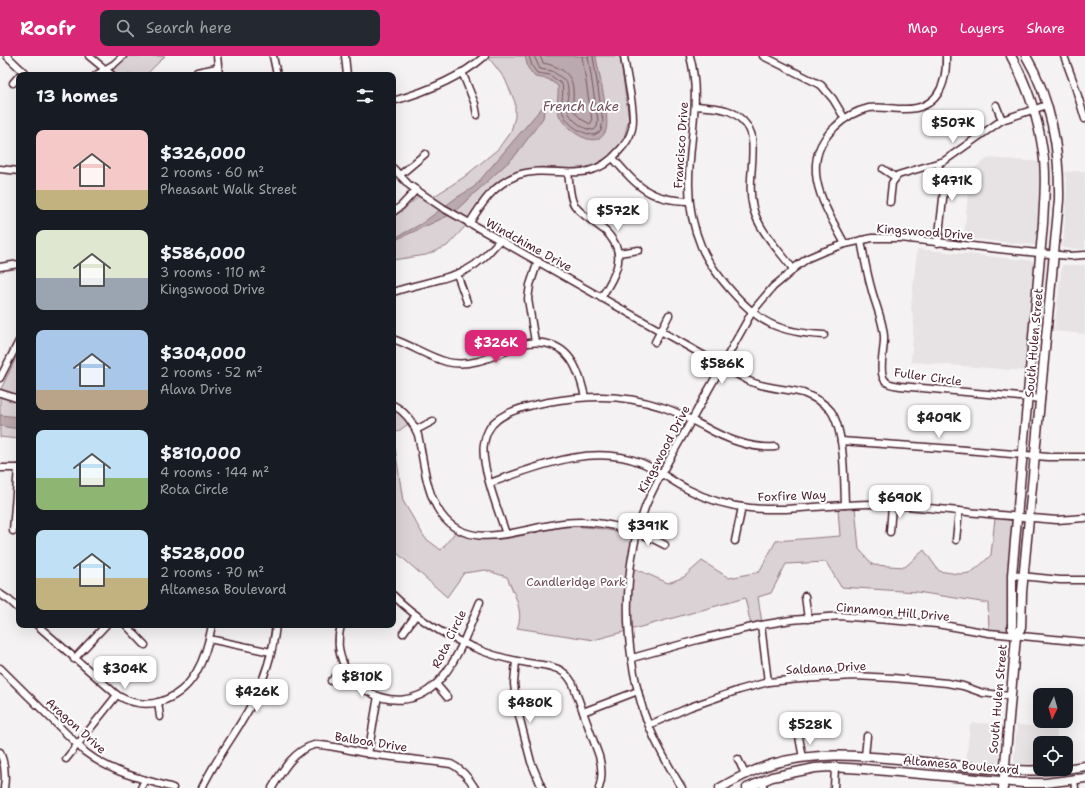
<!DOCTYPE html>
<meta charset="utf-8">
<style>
:root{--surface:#171b24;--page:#242831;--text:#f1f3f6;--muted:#9ea1a6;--accent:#db2777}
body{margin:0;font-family:"Shantell Sans",sans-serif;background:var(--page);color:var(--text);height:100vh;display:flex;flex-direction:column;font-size:15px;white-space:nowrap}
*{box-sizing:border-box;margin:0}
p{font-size:13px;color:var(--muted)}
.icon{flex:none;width:22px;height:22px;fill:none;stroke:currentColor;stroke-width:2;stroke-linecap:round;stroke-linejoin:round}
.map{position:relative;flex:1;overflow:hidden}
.panel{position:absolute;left:16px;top:16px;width:380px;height:556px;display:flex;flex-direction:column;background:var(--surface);border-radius:8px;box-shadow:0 4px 16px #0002}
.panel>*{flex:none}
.needle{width:26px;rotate:185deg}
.fabs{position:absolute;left:1033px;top:632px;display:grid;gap:8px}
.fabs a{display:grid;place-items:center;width:40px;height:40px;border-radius:8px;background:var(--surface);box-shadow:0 4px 16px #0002;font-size:20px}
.price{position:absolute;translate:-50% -34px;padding:0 9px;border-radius:8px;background:#fff;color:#222;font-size:13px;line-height:26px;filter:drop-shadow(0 1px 2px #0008)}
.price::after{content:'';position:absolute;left:50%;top:24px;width:12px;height:9px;margin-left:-6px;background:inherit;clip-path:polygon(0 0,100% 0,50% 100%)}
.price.selected{background:var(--accent);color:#fff}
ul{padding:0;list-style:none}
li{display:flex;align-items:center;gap:12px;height:100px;padding:0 20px}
li span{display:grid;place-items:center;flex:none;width:112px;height:80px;border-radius:8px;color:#555}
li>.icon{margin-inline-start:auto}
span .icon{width:48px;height:48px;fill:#fffc;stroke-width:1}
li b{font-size:17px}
h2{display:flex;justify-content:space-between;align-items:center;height:48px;padding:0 20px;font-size:17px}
header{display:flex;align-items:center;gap:24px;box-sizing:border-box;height:56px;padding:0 20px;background:var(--accent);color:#fff}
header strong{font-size:19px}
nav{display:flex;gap:22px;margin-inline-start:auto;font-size:14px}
.search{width:280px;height:36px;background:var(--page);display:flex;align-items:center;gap:10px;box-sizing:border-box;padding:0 14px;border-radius:8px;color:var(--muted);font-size:15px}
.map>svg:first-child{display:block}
</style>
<header>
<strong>Roofr</strong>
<div class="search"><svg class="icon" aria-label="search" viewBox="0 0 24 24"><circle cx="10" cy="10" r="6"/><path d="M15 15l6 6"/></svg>Search here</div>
<nav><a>Map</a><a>Layers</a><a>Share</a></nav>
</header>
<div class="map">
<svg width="1085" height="732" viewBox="0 0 1085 732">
<rect width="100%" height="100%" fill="#f4f2f2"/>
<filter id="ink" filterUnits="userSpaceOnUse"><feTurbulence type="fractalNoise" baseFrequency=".025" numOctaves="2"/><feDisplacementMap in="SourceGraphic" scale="8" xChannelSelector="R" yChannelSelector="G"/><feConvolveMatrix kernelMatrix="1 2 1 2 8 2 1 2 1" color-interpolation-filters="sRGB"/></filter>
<g filter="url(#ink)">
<g fill="#e7e2e3">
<polygon points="989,102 1039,106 1040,155 1037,187 1034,189 964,182 970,115"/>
<polygon points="1085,115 1085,193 1063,192 1067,132 1065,116"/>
<polygon points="917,193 1035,205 1026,315 911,306 914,264 911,252"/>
<polygon points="1062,209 1085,209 1085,278 1054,275"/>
<polygon points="974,667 1000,668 1001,670 999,704 996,707 966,705 970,669"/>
<polygon points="1017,669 1057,672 1056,687 1040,687 1040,709 1017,708 1014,706"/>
</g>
<g fill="#dbd2d5" stroke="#927880">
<polygon points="128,0 165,0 146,19 102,19"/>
<polygon points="491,0 620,0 629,63 623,85 608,101 592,110 580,113 541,111 515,117 494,130 474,161 447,190 426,199 393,204 393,161 402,155 419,140 433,141 464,121 498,93 511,75 515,61 515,46 505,23 489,2"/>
<polygon points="19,296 19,383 0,381 0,335"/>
<polygon points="393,350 411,366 393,379"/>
<path d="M393,388L395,392L403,445L425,482L441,494L457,474C492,495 528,475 565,471C589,469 611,475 635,479L629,507L636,513L668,527L684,521L702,505L729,522L759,516L776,485L840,480L838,453L855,451L859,493L873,509L905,511L924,494L939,515C970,520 968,521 991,499L995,462L1012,463L1015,468L1008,577L989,575L988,547L917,536L841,531L826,506L786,508L771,537L758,541L762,567L751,569L745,542L594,584L517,572C525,556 513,536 507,521L485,514L464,517L447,541L397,497L393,491Z"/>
</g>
<g fill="#baa9ae" stroke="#8d727a">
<path d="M525,0H596C598,16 610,60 606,74C598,97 566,74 560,61C555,51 559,40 558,30L548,23L535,21L528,12Z"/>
<polygon points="545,48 543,62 515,100 452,158 393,185 393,183 421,168 456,142 474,131"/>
<polygon points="0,359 19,361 19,373 0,370"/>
</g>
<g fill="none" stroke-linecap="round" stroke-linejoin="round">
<g stroke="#77565f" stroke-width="1">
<path d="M529,0L532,10L537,17L550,19L562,28C564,36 561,45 562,53C564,67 581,78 594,79L601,75L603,65L593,0"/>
<path d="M534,0L540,13L552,15L566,25C573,42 559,51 576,66C582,71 587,74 594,74L597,71L598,65L588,0"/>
<path d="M540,0L543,7C558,10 573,17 573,34C574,41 572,47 573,54L581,63L590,68L592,65L582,0"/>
</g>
<g stroke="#4a1f2b" stroke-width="9">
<g id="minor">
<polyline points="7,0 27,19"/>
<polyline points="89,0 112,19"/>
<polyline points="217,0 219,19"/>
<polyline points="273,0 277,19"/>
<polyline points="345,0 347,19"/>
<path d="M690,0C702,45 688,85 689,130C689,150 693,171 701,190C711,215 747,257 771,268C788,276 806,278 824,279"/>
<polyline points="763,0 821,29 833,43 845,63"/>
<polyline points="1064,0 1074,27 1085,63"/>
<polyline points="197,16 217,12"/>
<polyline points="462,16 475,48 477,59"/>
<polyline points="96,19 114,8 123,0"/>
<polyline points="13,27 19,20"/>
<path d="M393,45C425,36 460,22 485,0"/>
<polyline points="996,49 1002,64"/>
<path d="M696,50C705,51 717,51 726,54C737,57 751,70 752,82C755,105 747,129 753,152C759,175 779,194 793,213"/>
<path d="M613,102C638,131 649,144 689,145"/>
<polyline points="938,107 944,134 938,187"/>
<path d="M393,112L409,129L443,152L749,325C766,333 785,332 803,337C813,341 824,346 831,355C845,376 844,424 845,449"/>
<polyline points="0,113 19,115"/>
<polyline points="883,113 895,121"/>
<path d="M568,117C570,127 569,142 575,150C583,160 594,166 604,174C607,176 610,180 612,183C627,203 612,224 601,242"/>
<polyline points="400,119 425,98"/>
<polyline points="890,146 892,127 898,119 944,105 1002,64 1047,49"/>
<polyline points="393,156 401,150 416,134"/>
<path d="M469,168C482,147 494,128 518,119C553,107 588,132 618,96C624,90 630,81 632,73C636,56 626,19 624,0"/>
<path d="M861,184C864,201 867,218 872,235C876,250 883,265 884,280C885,292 878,313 884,323C887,329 895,329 900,330L1041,343"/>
<path d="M845,188C825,151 796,107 835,71C844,62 856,55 869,52C880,50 891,53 903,53C937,54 947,30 946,0"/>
<polyline points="618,197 639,194"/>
<polyline points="0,211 19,208"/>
<polyline points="457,218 467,246"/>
<path d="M393,236C416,228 447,224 468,213C481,206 490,195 500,184"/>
<path d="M393,283C411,289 428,301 447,306C475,313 502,295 528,287C567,283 578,309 585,341"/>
<polyline points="535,286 528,243 530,229 538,205"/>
<polyline points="655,286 669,259"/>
<polyline points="0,322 19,285"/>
<polyline points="0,337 19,343"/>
<path d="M393,349C406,356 413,366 418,379C424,405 425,435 441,458C467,495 515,475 551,469C560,467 571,466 581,466C609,466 641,476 665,489"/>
<polyline points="416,374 433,365"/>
<polyline points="841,385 954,393 1048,401 1085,401"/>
<polyline points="0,412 19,412"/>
<path d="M490,427C539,410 592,387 642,407C658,414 672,425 687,433C706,443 729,450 750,452C790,456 830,448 871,448C897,448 923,452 949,454C985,458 1021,461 1057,464L1085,462"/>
<polyline points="13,475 18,412"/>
<polyline points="890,476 892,449"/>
<path d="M506,478C499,457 480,408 484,388C485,379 490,369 497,364C518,347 575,341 602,341C622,341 643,345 662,351C676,355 689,363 703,370C724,382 750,393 775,391"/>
<polyline points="956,484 959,455"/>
<polyline points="735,485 742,451"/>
<polyline points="1012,519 1060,524 1085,524"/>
<polyline points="0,538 9,544 19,553"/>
<path d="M393,539C416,562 445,580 475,592C491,599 510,604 528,607C540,609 553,609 563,616C568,619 570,623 573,628L599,700C602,711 603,721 599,732"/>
<polyline points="805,540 808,563"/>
<path d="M37,569L117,639C130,647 144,650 159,646C194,636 206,602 212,569"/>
<polyline points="126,569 145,589"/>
<path d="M341,569C325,626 395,668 436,628"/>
<polyline points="761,569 768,626"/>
<polyline points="403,577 416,559"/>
<polyline points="209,583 271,596"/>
<polyline points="632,602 697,584 761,569 791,564 840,560 937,568 989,577 1085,586"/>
<polyline points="74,603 106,569"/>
<polyline points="516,605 514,627 516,648 531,706 542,732"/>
<path d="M0,612L85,696C112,717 140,722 173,732"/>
<polyline points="331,625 345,612"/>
<path d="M447,641L436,628C458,606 468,574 480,546"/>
<polyline points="158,646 160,661"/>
<polyline points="583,656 638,635"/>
<polyline points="649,669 690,651 739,634 768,626 800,623 855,620 893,622 947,627 963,630 983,637 1010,640"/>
<polyline points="799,681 803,702"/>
<path d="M0,696C5,708 6,719 4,732"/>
<polyline points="368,698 378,640"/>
<polyline points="865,700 867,680"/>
<polyline points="66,703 117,639"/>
<polyline points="738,703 745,718"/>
<polyline points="1074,724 1075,732"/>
<polyline points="761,726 764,732"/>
<polyline points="141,732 145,724"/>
<path d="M202,732C215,704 234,680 249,653C263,627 273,598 276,569"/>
<path d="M272,732C282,715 294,694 314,689C322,687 358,696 369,698C396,702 424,704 451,708C462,713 469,722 475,732"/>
<path d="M682,732C667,708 653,683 644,657C623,589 621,515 646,449C657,423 672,399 686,374C708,335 730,295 752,256L773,231L791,216L793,213L808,202L822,196L845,188L872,182H900L1008,194L1069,200L1085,199"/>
<polyline points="834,732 835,711"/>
</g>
</g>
<g stroke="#4a1f2b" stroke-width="11">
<g id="major">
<path d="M1011,0C1028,30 1038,62 1043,96C1047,119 1044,144 1043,167L1012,519V572L1016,580"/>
<path d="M720,732C737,722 753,714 772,708C814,696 855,699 898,703C959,709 1024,721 1085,710"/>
<polyline points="747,732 772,721 815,712 830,711 864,713 1024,727 1045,727 1085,722"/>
<path d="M1003,732L1016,580L1021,572L1022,536L1059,144C1060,96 1051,42 1026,0"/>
</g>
</g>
<use href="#minor" stroke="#fff" stroke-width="6"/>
<use href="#major" stroke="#fff" stroke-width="8"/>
</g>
</g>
<g text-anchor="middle" stroke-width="4" stroke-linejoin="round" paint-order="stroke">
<g font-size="12" fill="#4a1f2b" stroke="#fff">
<text transform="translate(681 89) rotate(-86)" y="4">Francisco Drive</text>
<text transform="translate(925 176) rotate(4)" y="4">Kingswood Drive</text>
<text transform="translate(529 189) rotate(29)" y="4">Windchime Drive</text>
<text transform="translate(1034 287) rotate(-85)" y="4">South Hulen Street</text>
<text transform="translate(928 321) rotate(8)" y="4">Fuller Circle</text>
<text transform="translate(664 393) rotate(-62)" y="4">Kingswood Drive</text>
<text transform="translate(792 440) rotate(-2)" y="4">Foxfire Way</text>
<text transform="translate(893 556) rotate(5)" y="4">Cinnamon Hill Drive</text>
<text transform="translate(449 583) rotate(-64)" y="4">Rota Circle</text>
<text transform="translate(826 612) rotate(-3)" y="4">Saldana Drive</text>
<text transform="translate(998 643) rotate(-85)" y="4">South Hulen Street</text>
<text transform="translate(76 670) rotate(42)" y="4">Aragon Drive</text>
<text transform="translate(371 686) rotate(9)" y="4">Balboa Drive</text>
<text transform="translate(961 709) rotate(5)" y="4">Altamesa Boulevard</text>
</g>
<g font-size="12" fill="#6e4c56" stroke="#fff">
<text x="576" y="530">Candleridge Park</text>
</g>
<g font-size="13" font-style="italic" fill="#714f59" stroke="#fff">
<text x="581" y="55">French Lake</text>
</g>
</g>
</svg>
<div class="fabs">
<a><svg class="needle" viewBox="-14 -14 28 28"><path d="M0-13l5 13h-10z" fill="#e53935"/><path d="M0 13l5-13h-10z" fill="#9ea1a6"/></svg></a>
<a><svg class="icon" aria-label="locate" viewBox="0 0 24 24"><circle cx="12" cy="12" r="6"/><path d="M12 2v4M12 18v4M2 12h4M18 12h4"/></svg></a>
</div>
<b class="price" style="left:953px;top:88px">$507K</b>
<b class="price" style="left:952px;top:146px">$471K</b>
<b class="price" style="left:618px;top:176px">$572K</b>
<b class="price selected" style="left:496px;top:308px">$326K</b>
<b class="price" style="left:722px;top:329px">$586K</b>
<b class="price" style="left:939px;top:383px">$409K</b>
<b class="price" style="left:900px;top:463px">$690K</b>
<b class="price" style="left:648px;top:491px">$391K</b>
<b class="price" style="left:125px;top:634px">$304K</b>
<b class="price" style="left:362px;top:642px">$810K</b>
<b class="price" style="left:257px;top:657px">$426K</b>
<b class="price" style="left:530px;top:668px">$480K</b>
<b class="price" style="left:810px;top:690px">$528K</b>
<section class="panel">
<h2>13 homes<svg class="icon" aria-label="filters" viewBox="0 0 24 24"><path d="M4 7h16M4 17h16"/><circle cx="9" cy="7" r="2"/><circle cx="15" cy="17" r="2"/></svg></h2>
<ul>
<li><span style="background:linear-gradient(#f6c9c9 75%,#c2b280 0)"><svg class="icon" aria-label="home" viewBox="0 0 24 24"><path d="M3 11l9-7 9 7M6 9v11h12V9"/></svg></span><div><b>$326,000</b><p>2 rooms · 60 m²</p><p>Pheasant Walk Street</p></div></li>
<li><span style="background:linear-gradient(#dfe7d0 60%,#9aa5b1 0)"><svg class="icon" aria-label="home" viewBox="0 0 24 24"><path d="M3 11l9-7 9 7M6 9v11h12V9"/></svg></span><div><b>$586,000</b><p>3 rooms · 110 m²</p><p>Kingswood Drive</p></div></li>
<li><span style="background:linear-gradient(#a9c7e8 75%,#b9a48a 0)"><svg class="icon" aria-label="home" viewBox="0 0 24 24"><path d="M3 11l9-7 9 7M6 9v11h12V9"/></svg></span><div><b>$304,000</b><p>2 rooms · 52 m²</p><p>Alava Drive</p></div></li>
<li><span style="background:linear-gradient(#bfe0f5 60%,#8fb573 0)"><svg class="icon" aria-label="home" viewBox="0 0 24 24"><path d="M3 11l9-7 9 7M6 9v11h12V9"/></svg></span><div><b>$810,000</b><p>4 rooms · 144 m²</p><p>Rota Circle</p></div></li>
<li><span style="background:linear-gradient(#bfe0f5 60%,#c2b280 0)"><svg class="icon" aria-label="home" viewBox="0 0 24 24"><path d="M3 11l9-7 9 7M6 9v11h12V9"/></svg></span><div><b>$528,000</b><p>2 rooms · 70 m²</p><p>Altamesa Boulevard</p></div></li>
</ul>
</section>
</div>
